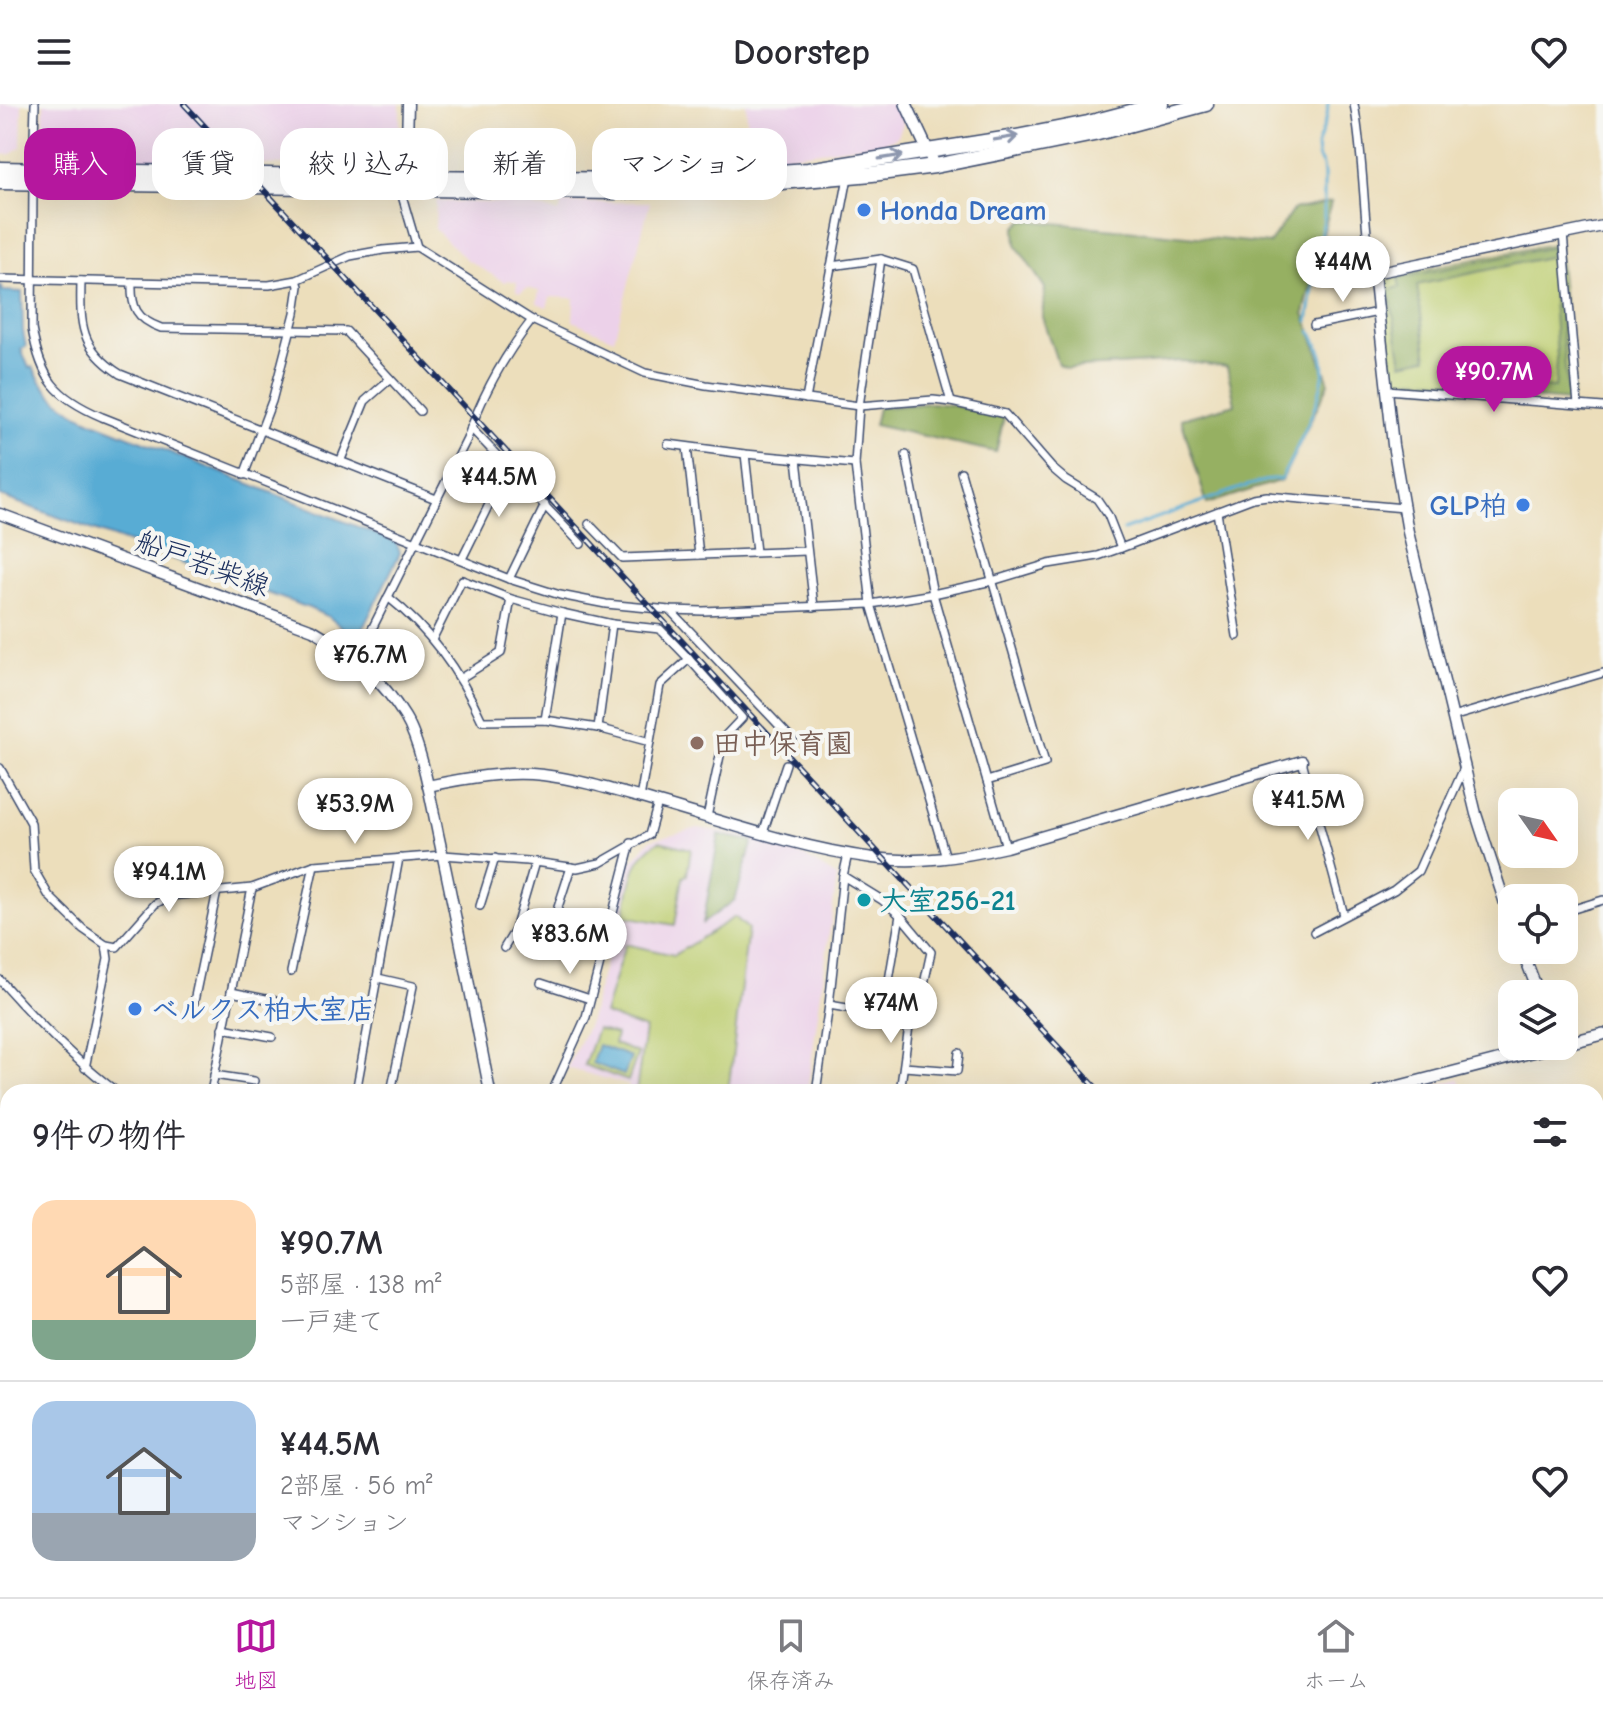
<!DOCTYPE html>
<html lang="ja">
<meta charset="utf-8">
<style>
:root{--surface:#fff;--page:#f7f7f7;--text:#2b2b33;--muted:#7c7c81;--line:#e1e1e2;--accent:#b5179e}
body{margin:0;font-family:"Comic Neue","Klee One",sans-serif;background:var(--page);color:var(--text);height:100vh;display:flex;flex-direction:column;font-size:30px;white-space:nowrap}
*{box-sizing:border-box;margin:0}
p{font-size:26px;color:var(--muted)}
.icon{flex:none;width:44px;height:44px;fill:none;stroke:currentColor;stroke-width:2;stroke-linecap:round;stroke-linejoin:round}
.map{position:relative;flex:1;overflow:hidden}
.drawer{position:absolute;left:0px;top:980px;width:1604px;height:514px;display:flex;flex-direction:column;background:var(--surface);border-radius:24px 24px 0 0;box-shadow:0 8px 32px #0002}
.drawer>*{flex:none}
.top-card{position:absolute;left:24px;top:24px;width:800px;height:72px;display:flex;gap:16px}
.needle{width:52px;rotate:124deg}
.tools{position:absolute;left:1498px;top:684px;display:grid;gap:16px}
.tools a{display:grid;place-items:center;width:80px;height:80px;border-radius:16px;background:var(--surface);box-shadow:0 8px 32px #0002;font-size:40px}
.price{position:absolute;translate:-50% -68px;padding:0 18px;border-radius:28px;background:#fff;color:#222;font-size:26px;line-height:52px;filter:drop-shadow(0 2px 4px #0008)}
.price::after{content:'';position:absolute;left:50%;top:48px;width:24px;height:18px;margin-left:-12px;background:inherit;clip-path:polygon(0 0,100% 0,50% 100%)}
.price.selected{background:var(--accent);color:#fff}
ul{padding:0;list-style:none}
li{display:flex;align-items:center;gap:24px;height:200px;padding:0 32px}
li+li{border-top:2px solid var(--line)}
li span{display:grid;place-items:center;flex:none;width:224px;height:160px;border-radius:24px;color:#555}
li>.icon{margin-inline-start:auto}
span .icon{width:96px;height:96px;fill:#fffc;stroke-width:1}
li b{font-size:34px}
h2{display:flex;justify-content:space-between;align-items:center;height:96px;padding:0 32px;font-size:34px}
.tag{padding:0 28px;border-radius:24px;background:var(--surface);box-shadow:0 8px 32px #0002;font-size:28px;line-height:72px}
.tag.selected{background:var(--accent);color:#fff}
header{display:flex;justify-content:space-between;align-items:center;height:104px;padding:0 32px;background:var(--surface);font-size:36px;font-weight:700}
.tab-bar{display:flex;justify-content:space-around;align-items:center;height:112px;border-top:2px solid var(--line);background:var(--surface);font-size:22px;color:var(--muted)}
.tab-bar a{display:grid;justify-items:center;gap:4px}
.tab-bar .selected{color:var(--accent)}
.map>svg:first-child{display:block}
</style>
<header><svg class="icon" aria-label="menu" viewBox="0 0 24 24"><path d="M4 6h16M4 12h16M4 18h16"/></svg>Doorstep<svg class="icon" aria-label="heart" viewBox="0 0 24 24"><path d="M12 20l-8-8c-3-5 5-10 8-4 3-6 11-1 8 4z"/></svg></header>
<div class="map">
<svg width="1603" height="1493" viewBox="0 0 1603 1493">
<rect width="100%" height="100%" fill="#f6f6f2"/>
<filter id="ink" filterUnits="userSpaceOnUse"><feTurbulence type="fractalNoise" baseFrequency=".0125" numOctaves="2"/><feDisplacementMap in="SourceGraphic" scale="16" xChannelSelector="R" yChannelSelector="G"/><feConvolveMatrix kernelMatrix="1 2 1 2 8 2 1 2 1" color-interpolation-filters="sRGB"/></filter>
<filter id="wash" filterUnits="userSpaceOnUse"><feTurbulence type="fractalNoise" baseFrequency=".006" numOctaves="4" result="noise"/><feDisplacementMap in="SourceGraphic" scale="32" xChannelSelector="R" yChannelSelector="G"/><feGaussianBlur stdDeviation="1.8" result="paint"/><feColorMatrix in="noise" values="0 0 0 0 0 0 0 0 0 0 0 0 0 0 0 0 0 1.4 0 .05"/><feComposite in="paint" operator="in"/></filter>
<g filter="url(#wash)">
<rect width="100%" height="100%" fill="#ecdebb"/>
<g fill="#ecd1e9">
<polygon points="0,0 22,0 21,43 11,50 0,51"/>
<polygon points="44,0 400,0 399,52 389,63 58,56 43,42"/>
<polygon points="746,0 896,0 900,7 903,20 898,32 887,38 750,57"/>
<polygon points="436,97 534,100 534,104 546,105 559,109 562,99 650,98 614,235 573,217 574,194 550,193 547,203 537,199 539,187 527,184 520,188 516,186 517,178 508,176 504,178 466,155 435,125"/>
<polygon points="698,724 764,736 805,753 837,773 807,988 628,988 629,981 567,964 590,916 631,759 650,736"/>
<polygon points="1459,975 1464,988 1416,987"/>
<polygon points="1603,1011 1603,1127 1596,1133 1596,1013"/>
<polygon points="1603,1248 1603,1343 1596,1336 1596,1254"/>
<polygon points="8,1362 8,1472 5,1484 0,1488 0,1366"/>
</g>
<g fill="#bdcd6f" stroke="#6c7e66" stroke-width="2">
<polygon points="1558,139 1573,291 1571,294 1394,279 1392,277 1382,178 1385,173"/>
<path d="M659,737L691,745L687,771L683,773L675,821L624,812C631,781 630,756 659,737Z"/>
<polygon points="735,813 748,825 728,988 636,988 645,925 604,910 625,840 674,851"/>
<polygon points="597,925 616,931 614,940 638,949 628,977 584,961"/>
<polygon points="1220,1486 1415,1486 1413,1493 1236,1493"/>
</g>
<g fill="#96b062" stroke="#587060" stroke-width="2">
<polygon points="1331,98 1304,209 1329,279 1282,376 1207,400 1181,315 1235,300 1227,263 1182,257 1067,264 1058,260 1042,213 1045,184 1016,141 1015,124 1023,116 1269,140 1293,106"/>
<polygon points="1552,143 1553,152 1417,181 1427,254 1402,259 1389,186 1400,183 1398,174"/>
<polygon points="1558,178 1568,297 1410,283 1411,275 1555,284 1557,255 1552,180"/>
<polygon points="931,299 951,301 1004,313 996,348 874,321 878,304"/>
<polygon points="719,731 753,737 735,796 703,819"/>
</g>
<g fill="#59acd4" stroke="#3a6e99" stroke-width="2">
<path d="M0,180L3,187L22,188L23,227L26,243L21,245L29,264L33,263C45,290 65,305 91,317L396,438L400,449L361,528L356,526L352,531L329,513L309,504L0,392Z"/>
<polygon points="598,941 631,953 624,971 592,959"/>
</g>
<g fill="none" stroke-linecap="round" stroke-linejoin="round">
<g stroke="#59acd4" stroke-width="3">
<polyline points="1308,217 1324,114 1324,70 1323,62 1318,53 1317,42 1327,13 1328,0"/>
<path d="M1123,426L1243,383L1271,375H1281C1295,348 1329,285 1323,256C1322,246 1315,236 1311,227"/>
</g>
</g>
</g>
<g filter="url(#ink)">
<g fill="none" stroke-linecap="round" stroke-linejoin="round">
<g stroke="#3a496c" stroke-width="10">
<g id="street">
<path d="M1354,0C1364,54 1363,110 1371,165L1374,169"/>
<polyline points="33,66 35,0"/>
<path d="M33,78L32,225C41,275 55,293 102,313L509,475L560,491L606,500L670,506L703,507L871,500L933,490L992,477L1048,460L1098,452L1121,444"/>
<polyline points="402,85 403,95 417,143"/>
<polyline points="1563,130 1578,301"/>
<polyline points="881,155 859,302 855,360 871,500 946,754"/>
<polyline points="831,162 881,155 913,165 951,298"/>
<polyline points="0,175 269,181 297,176 350,152 383,146 417,143 532,216 645,269 706,281 859,302 933,296 951,298 1005,310 1052,364 1066,376 1097,395 1108,411 1121,444 1253,394 1267,392 1404,404"/>
<path d="M81,177C80,221 80,244 120,270L436,395"/>
<path d="M132,178C131,203 136,215 161,224L346,227L420,307"/>
<polyline points="1314,221 1378,208"/>
<polyline points="1387,286 1603,303"/>
<polyline points="806,295 848,73"/>
<polyline points="471,324 581,440"/>
<polyline points="668,340 745,350 855,360"/>
<polyline points="687,343 699,451"/>
<polyline points="745,350 756,448"/>
<polyline points="906,351 933,490 1006,743"/>
<polyline points="797,355 814,503"/>
<polyline points="340,358 365,297 390,275"/>
<polyline points="961,368 1045,659 987,677"/>
<polyline points="244,371 272,297 295,209 299,182 297,176"/>
<polyline points="1217,408 1237,532"/>
<polyline points="589,420 622,454 807,447"/>
<polyline points="462,455 508,362"/>
<polyline points="509,475 545,401"/>
<path d="M388,493C430,526 460,568 482,617L545,616L598,624L612,520L562,509L511,495L462,476L433,534"/>
<polyline points="670,506 793,636"/>
<polyline points="612,520 660,525 689,555 660,581 640,694"/>
<path d="M357,555L467,335C482,291 504,252 532,216"/>
<polyline points="689,555 742,614 724,633 707,713"/>
<polyline points="461,574 501,549 511,495"/>
<polyline points="1452,613 1603,569"/>
<polyline points="545,616 562,509"/>
<polyline points="598,624 650,638"/>
<polyline points="1302,657 1344,811"/>
<polyline points="0,664 31,719 34,766 49,792 83,825 106,841 117,843 155,800 170,792 252,784 314,761 443,751 527,757 577,764 600,759 649,731 658,699"/>
<polyline points="763,729 786,660"/>
<polyline points="843,772 882,796 900,811 931,848 920,898 910,915 900,988"/>
<polyline points="480,802 495,754"/>
<polyline points="1564,808 1603,796"/>
<polyline points="1314,828 1394,786 1418,767 1464,664"/>
<polyline points="549,831 571,763"/>
<polyline points="504,844 515,826 535,758"/>
<polyline points="291,868 314,761"/>
<polyline points="378,874 413,882 391,988"/>
<path d="M0,876C36,917 73,955 117,988"/>
<polyline points="541,879 590,895"/>
<polyline points="231,888 281,898"/>
<polyline points="829,901 871,908 884,906 915,906"/>
<polyline points="884,906 900,811"/>
<polyline points="192,907 217,787"/>
<polyline points="223,924 272,933"/>
<polyline points="904,963 957,967 959,949"/>
<polyline points="85,964 108,855 106,841"/>
<polyline points="214,971 254,977"/>
<polyline points="211,988 252,784"/>
<polyline points="356,988 399,754"/>
<polyline points="552,988 586,913 631,739"/>
<polyline points="816,988 829,901 843,772 848,750"/>
<polyline points="1596,1009 1603,1007"/>
<polyline points="0,1085 7,1072"/>
<polyline points="0,1190 8,1174"/>
<polyline points="0,1207 8,1211"/>
<polyline points="0,1262 8,1270"/>
<polyline points="1596,1343 1603,1351"/>
<polyline points="0,1361 8,1356"/>
<polyline points="149,1486 156,1493"/>
<polyline points="218,1486 225,1493"/>
<polyline points="584,1486 587,1493"/>
<polyline points="742,1486 752,1493"/>
<polyline points="852,1486 863,1493"/>
<polyline points="921,1486 931,1493"/>
<polyline points="1022,1486 1034,1493"/>
<polyline points="36,1493 40,1486"/>
<polyline points="118,1493 125,1486"/>
<polyline points="187,1493 194,1486"/>
<polyline points="423,1493 428,1486"/>
<polyline points="1417,1493 1420,1486"/>
</g>
</g>
<g stroke="#3a496c" stroke-width="13">
<g id="secondary">
<polyline points="406,74 408,0"/>
<path d="M0,410L313,526C352,548 382,575 405,613C422,641 431,697 438,730C457,816 473,902 490,988"/>
<path d="M428,682C465,674 505,667 543,671C575,675 606,684 638,693C713,714 796,744 873,754C918,760 962,753 1006,743L1302,657"/>
<polyline points="1512,821 1476,710 1408,428 1393,341 1374,169 1603,122"/>
<polyline points="1522,846 1539,890"/>
<polyline points="609,1486 613,1493"/>
<polyline points="1194,1486 1211,1493"/>
<polyline points="66,1493 74,1486"/>
<polyline points="703,1493 707,1486"/>
</g>
</g>
<g stroke="#3a496c" stroke-width="14">
<g id="primary">
<polyline points="906,0 935,62"/>
<polyline points="1564,940 1603,930"/>
<polyline points="1377,988 1555,942"/>
<polyline points="0,1010 8,1010"/>
<polyline points="1596,1455 1603,1463"/>
<polyline points="1596,1470 1603,1477"/>
</g>
</g>
<g stroke="#3a496c" stroke-width="17">
<g id="highway">
<polyline points="0,65 406,74 664,76 808,66 1016,33 1088,19 1161,0"/>
<polyline points="0,78 613,88 726,83 872,70 935,62 1094,30 1206,0"/>
</g>
</g>
<use href="#street" stroke="#fff" stroke-width="7"/>
<use href="#secondary" stroke="#fff" stroke-width="10"/>
<use href="#primary" stroke="#fff" stroke-width="11"/>
<use href="#highway" stroke="#fff" stroke-width="14"/>
<g stroke="#1b2f5e" stroke-width="6">
<g id="rail">
<polyline points="184,0 1100,988"/>
<polyline points="1570,1486 1577,1493"/>
</g>
</g>
<use href="#rail" stroke="#f6f6f2" stroke-width="3" stroke-dasharray="9" stroke-linecap="butt"/>
</g>
<defs><path id="oneway-shaft" d="M-6 0H5M1.5-3L5.5 0L1.5 3" fill="none" stroke-width="1.6" stroke-linecap="round" stroke-linejoin="round" transform="scale(2)"/></defs>
<g stroke="#8d97ae">
<use href="#oneway-shaft" transform="translate(1006 34) rotate(-9)"/>
<use href="#oneway-shaft" transform="translate(891 53) rotate(-9)"/>
</g>
</g>
<g fill="#3f7fe0" stroke="#f6f6f2" stroke-width="3">
<circle cx="864" cy="106" r="8"/>
<circle cx="1523" cy="401" r="8"/>
<circle cx="135" cy="905" r="8"/>
</g>
<circle fill="#8d6e63" stroke="#f6f6f2" stroke-width="3" cx="697" cy="639" r="8"/>
<circle fill="#0f9aa8" stroke="#f6f6f2" stroke-width="3" cx="864" cy="796" r="8"/>
<g text-anchor="middle" stroke-width="8" stroke-linejoin="round" paint-order="stroke">
<g font-size="28" font-weight="bold" fill="#366cbe" stroke="#f6f6f2" text-anchor="start">
<text x="880" y="116">Honda Dream</text>
<text x="1507" y="411" text-anchor="end">GLP柏</text>
<text x="151" y="915">ベルクス柏大室店</text>
</g>
<g font-size="28" fill="#1b2f5e" stroke="#f6f6f2">
<text transform="translate(203 459) rotate(20)" y="10">船戸若柴線</text>
</g>
<g font-size="28" font-weight="bold" fill="#785e54" stroke="#f6f6f2" text-anchor="start">
<text x="713" y="649">田中保育園</text>
</g>
<g font-size="28" font-weight="bold" fill="#0d838f" stroke="#f6f6f2" text-anchor="start">
<text x="880" y="806">大室256-21</text>
</g>
</g>
</svg>
<div class="tools">
<a><svg class="needle" viewBox="-14 -14 28 28"><path d="M0-13l5 13h-10z" fill="#e53935"/><path d="M0 13l5-13h-10z" fill="#7c7c81"/></svg></a>
<a><svg class="icon" aria-label="locate" viewBox="0 0 24 24"><circle cx="12" cy="12" r="6"/><path d="M12 2v4M12 18v4M2 12h4M18 12h4"/></svg></a>
<a><svg class="icon" aria-label="layers" viewBox="0 0 24 24"><path d="M12 4l9 5-9 5-9-5zM3 14l9 5 9-5"/></svg></a>
</div>
<b class="price" style="left:1343px;top:200px">¥44M</b>
<b class="price selected" style="left:1494px;top:310px">¥90.7M</b>
<b class="price" style="left:499px;top:415px">¥44.5M</b>
<b class="price" style="left:370px;top:593px">¥76.7M</b>
<b class="price" style="left:1308px;top:738px">¥41.5M</b>
<b class="price" style="left:355px;top:742px">¥53.9M</b>
<b class="price" style="left:169px;top:810px">¥94.1M</b>
<b class="price" style="left:570px;top:872px">¥83.6M</b>
<b class="price" style="left:891px;top:941px">¥74M</b>
<div class="top-card">
<a class="tag selected">購入</a>
<a class="tag">賃貸</a>
<a class="tag">絞り込み</a>
<a class="tag">新着</a>
<a class="tag">マンション</a>
</div>
<section class="drawer">
<h2>9件の物件<svg class="icon" aria-label="filters" viewBox="0 0 24 24"><path d="M4 7h16M4 17h16"/><circle cx="9" cy="7" r="2"/><circle cx="15" cy="17" r="2"/></svg></h2>
<ul>
<li><span style="background:linear-gradient(#ffd9b3 75%,#7fa58c 0)"><svg class="icon" aria-label="home" viewBox="0 0 24 24"><path d="M3 11l9-7 9 7M6 9v11h12V9"/></svg></span><div><b>¥90.7M</b><p>5部屋 · 138 m²</p><p>一戸建て</p></div><svg class="icon" aria-label="heart" viewBox="0 0 24 24"><path d="M12 20l-8-8c-3-5 5-10 8-4 3-6 11-1 8 4z"/></svg></li>
<li><span style="background:linear-gradient(#a9c7e8 70%,#9aa5b1 0)"><svg class="icon" aria-label="home" viewBox="0 0 24 24"><path d="M3 11l9-7 9 7M6 9v11h12V9"/></svg></span><div><b>¥44.5M</b><p>2部屋 · 56 m²</p><p>マンション</p></div><svg class="icon" aria-label="heart" viewBox="0 0 24 24"><path d="M12 20l-8-8c-3-5 5-10 8-4 3-6 11-1 8 4z"/></svg></li>
</ul>
</section>
</div>
<nav class="tab-bar">
<a class="selected"><svg class="icon" aria-label="map" viewBox="0 0 24 24"><path d="M3 6l6-2 6 2 6-2v14l-6 2-6-2-6 2zM9 4v14M15 6v14"/></svg>地図</a>
<a><svg class="icon" aria-label="saved" viewBox="0 0 24 24"><path d="M7 4h10v16l-5-4-5 4z"/></svg>保存済み</a>
<a><svg class="icon" aria-label="home" viewBox="0 0 24 24"><path d="M3 11l9-7 9 7M6 9v11h12V9"/></svg>ホーム</a>
</nav>
